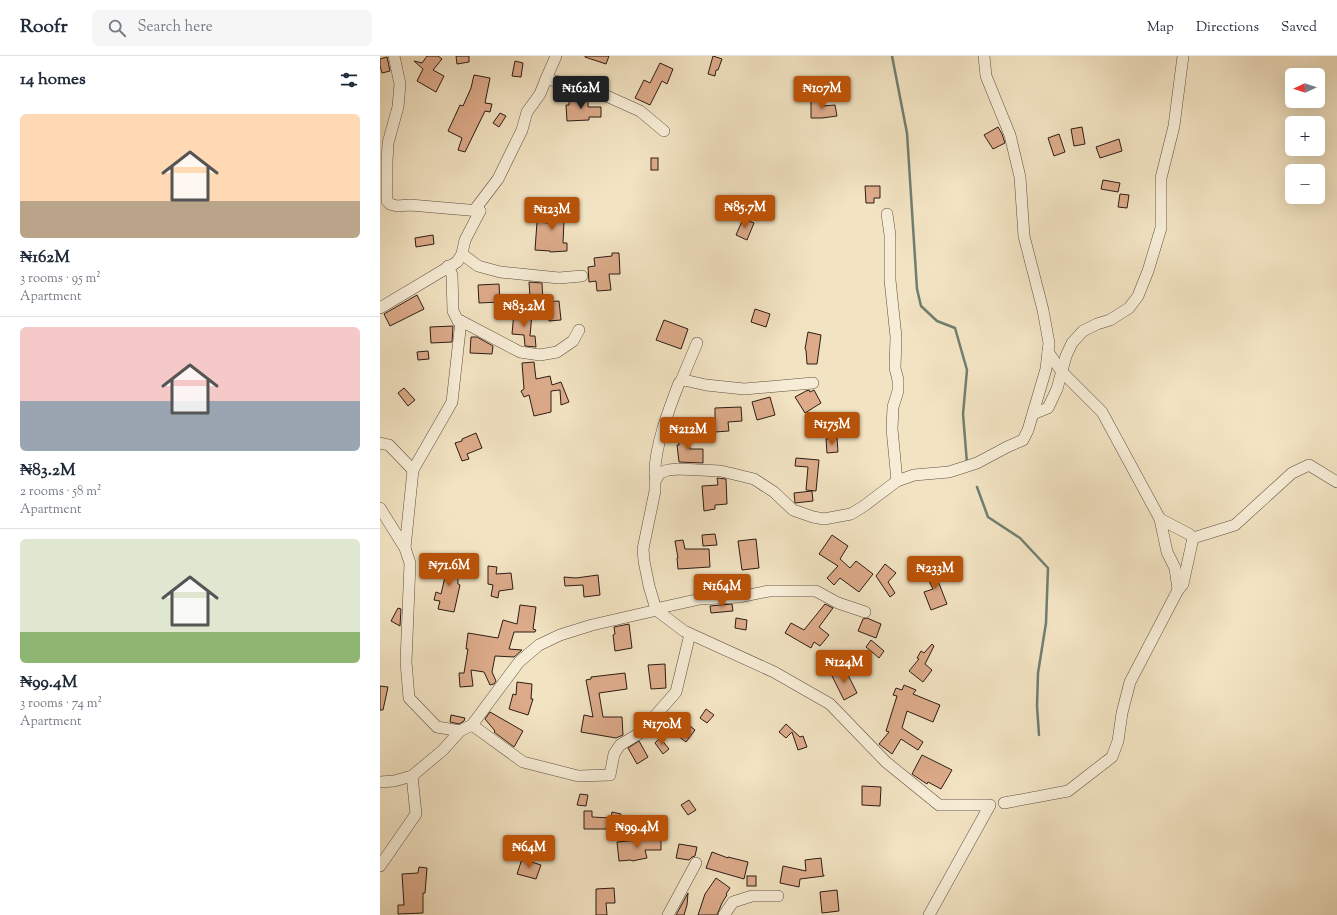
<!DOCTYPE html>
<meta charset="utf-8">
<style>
:root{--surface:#fff;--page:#f6f6f7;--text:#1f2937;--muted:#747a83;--line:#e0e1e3;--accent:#b45309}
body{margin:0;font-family:"Sorts Mill Goudy",serif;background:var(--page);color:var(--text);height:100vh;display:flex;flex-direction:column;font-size:15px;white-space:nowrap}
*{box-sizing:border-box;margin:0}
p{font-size:13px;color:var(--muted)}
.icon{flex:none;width:22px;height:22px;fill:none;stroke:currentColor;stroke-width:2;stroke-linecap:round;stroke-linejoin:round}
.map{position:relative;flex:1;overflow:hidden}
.panel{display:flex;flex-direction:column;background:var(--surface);width:380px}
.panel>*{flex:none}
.needle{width:26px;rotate:266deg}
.fabs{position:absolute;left:905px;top:12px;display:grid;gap:8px}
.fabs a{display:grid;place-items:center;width:40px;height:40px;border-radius:6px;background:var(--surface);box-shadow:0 4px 16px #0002;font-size:20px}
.price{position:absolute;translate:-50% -34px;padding:0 9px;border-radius:4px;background:var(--accent);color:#fff;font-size:13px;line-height:26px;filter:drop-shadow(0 1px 2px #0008)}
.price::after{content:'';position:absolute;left:50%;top:24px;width:12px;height:9px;margin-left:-6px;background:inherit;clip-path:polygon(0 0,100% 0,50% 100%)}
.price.on{background:#222;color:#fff}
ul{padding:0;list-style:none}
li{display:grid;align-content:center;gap:8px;height:212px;padding:0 20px}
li+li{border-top:1px solid var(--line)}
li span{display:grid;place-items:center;height:124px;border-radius:6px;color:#555}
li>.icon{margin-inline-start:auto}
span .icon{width:72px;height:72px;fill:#fffc;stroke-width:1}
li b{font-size:17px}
h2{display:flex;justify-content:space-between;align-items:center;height:48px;padding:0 20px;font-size:17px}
header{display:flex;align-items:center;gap:24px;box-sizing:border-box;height:56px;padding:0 20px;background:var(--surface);border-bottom:1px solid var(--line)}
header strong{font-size:19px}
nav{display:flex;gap:22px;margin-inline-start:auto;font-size:14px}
.search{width:280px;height:36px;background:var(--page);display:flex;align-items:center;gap:10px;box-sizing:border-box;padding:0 14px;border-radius:6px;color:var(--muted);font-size:15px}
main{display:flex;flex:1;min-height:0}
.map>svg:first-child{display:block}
</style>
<header>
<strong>Roofr</strong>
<div class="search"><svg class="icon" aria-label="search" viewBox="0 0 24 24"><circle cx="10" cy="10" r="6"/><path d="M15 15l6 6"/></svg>Search here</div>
<nav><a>Map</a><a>Directions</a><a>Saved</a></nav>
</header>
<main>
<section class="panel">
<h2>14 homes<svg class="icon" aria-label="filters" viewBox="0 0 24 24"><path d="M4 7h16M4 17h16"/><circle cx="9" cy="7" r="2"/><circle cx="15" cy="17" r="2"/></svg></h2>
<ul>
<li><span style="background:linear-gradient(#ffd9b3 70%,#b9a48a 0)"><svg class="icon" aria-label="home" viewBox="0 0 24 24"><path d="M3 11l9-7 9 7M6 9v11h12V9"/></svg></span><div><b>₦162M</b><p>3 rooms · 95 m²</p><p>Apartment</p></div></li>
<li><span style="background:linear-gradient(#f6c9c9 60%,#9aa5b1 0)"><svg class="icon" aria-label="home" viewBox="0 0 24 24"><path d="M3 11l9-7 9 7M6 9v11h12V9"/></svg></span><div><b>₦83.2M</b><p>2 rooms · 58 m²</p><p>Apartment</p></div></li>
<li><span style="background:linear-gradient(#dfe7d0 75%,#8fb573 0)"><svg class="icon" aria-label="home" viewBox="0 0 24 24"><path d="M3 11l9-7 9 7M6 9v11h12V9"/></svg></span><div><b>₦99.4M</b><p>3 rooms · 74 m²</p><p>Apartment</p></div></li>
</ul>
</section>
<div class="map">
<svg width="957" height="859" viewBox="0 0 957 859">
<rect width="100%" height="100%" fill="#f2e3c2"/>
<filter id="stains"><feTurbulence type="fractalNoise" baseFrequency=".005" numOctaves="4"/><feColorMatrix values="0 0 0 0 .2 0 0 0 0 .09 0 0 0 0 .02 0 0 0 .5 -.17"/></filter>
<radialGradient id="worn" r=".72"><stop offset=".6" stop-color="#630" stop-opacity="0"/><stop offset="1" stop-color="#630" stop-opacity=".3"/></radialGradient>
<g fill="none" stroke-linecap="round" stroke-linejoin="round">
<g stroke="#6f7e71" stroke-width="2.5">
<polyline points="512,0 527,77 537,233 541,250 557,265 575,272 587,314 583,358 587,407"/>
<polyline points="597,431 608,461 640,482 668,512 666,567 658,617 657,650 659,679"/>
</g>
</g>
<g fill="#ddab8a" stroke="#2c1c15">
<polygon points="47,0 58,0 62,3 53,14 64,20 56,36 37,25 43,13 34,5 42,7"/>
<polygon points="76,0 89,0 89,6 77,8"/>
<polygon points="205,0 229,0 226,8 205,1"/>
<polygon points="333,0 342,3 338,14 336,14 335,20 328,18"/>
<polygon points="7,1 10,15 2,17 0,10 0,3"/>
<polygon points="135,5 143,7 141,21 132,20"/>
<polygon points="280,7 293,13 287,28 282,25 270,49 255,42 264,24 270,27"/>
<polygon points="94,19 110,22 105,47 112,48 110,56 105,55 85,96 78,94 82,82 68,75 80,49 83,50 91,32"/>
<polygon points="208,41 208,51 221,51 221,61 209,61 209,64 187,65 186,49 189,49 189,42"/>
<polygon points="431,43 443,43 442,50 455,49 457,60 442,62 431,62"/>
<polygon points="120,57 126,60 119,71 113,67"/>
<polygon points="618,71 622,78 625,87 613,93 604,79"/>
<polygon points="702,71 705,88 694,90 691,73"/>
<polygon points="679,78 685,96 674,100 668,82"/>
<polygon points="739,83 742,95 720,102 716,91"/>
<rect x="271" y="102" width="7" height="12"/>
<polygon points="723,124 740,127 738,136 721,133"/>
<polygon points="485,130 500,130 500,142 494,142 494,147 486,147"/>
<polygon points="740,138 749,139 747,152 738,151"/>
<polygon points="171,148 189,151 186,165 184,165 183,187 187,187 187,195 170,196 170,195 155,194 157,166 168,167"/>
<polygon points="363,163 374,167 367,184 356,179"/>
<polygon points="53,179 54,188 36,191 35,182"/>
<polygon points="232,197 239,197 240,218 229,218 231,234 217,235 216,225 209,226 208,211 215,210 214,202 232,200"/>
<polygon points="149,226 162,227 163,246 179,245 181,264 169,265 168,255 151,256"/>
<polygon points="119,228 120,246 99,247 98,229"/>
<polygon points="37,239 44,253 10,270 4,258"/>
<polygon points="375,253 390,258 386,271 371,266"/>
<polygon points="134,256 152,258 150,280 155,280 156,291 145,290 144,279 132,278"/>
<polygon points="284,264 308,273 301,293 276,284"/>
<polygon points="73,270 72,286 51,287 50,271"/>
<polygon points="428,276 441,279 437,308 427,308 426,294 425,293"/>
<polygon points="91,281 97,281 113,290 112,298 90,297"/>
<polygon points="48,295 49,303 38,304 37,296"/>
<polygon points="154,306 156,323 170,320 172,329 181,326 189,346 181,349 180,334 171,335 171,356 154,360 149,339 144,341 141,335 144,333 142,307"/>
<polygon points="24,332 35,344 28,350 18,337"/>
<polygon points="429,334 430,336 434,334 441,347 425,357 415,341 426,335"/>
<polygon points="390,341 395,359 377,364 372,346"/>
<polygon points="361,351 362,365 348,366 349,375 335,376 335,352"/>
<polygon points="96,377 102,392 87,398 89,403 82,405 75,387 82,385 82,383"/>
<polygon points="308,378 310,393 323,393 323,407 299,406 297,389 299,389 298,379"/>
<polygon points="457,382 458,396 447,397 446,383"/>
<polygon points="416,402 439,404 436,435 426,434 428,411 415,410"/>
<polygon points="337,422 346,423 347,448 335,449 335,453 324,455 322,430 338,429"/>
<polygon points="432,435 433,445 415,447 414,437"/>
<polygon points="335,478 337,489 323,490 322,479"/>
<polygon points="452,479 468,490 460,503 470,512 476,505 493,518 479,536 460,522 454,529 447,522 458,510 439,498"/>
<polygon points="376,483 379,512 362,514 358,485"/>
<polygon points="303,484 305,493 329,493 330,511 298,513 297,502 298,502 295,485"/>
<polygon points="77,503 78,528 80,529 74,556 58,553 60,545 54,544 56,536 61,538 65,521 65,504"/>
<polygon points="505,508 516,517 508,526 515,537 510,541 496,520"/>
<polygon points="108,510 117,511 116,518 131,517 133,533 119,535 118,542 111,540 113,529 108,528"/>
<polygon points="559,511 564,523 558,525 567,548 551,554 544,536 553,533 545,517"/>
<polygon points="218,519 220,539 204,541 203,529 185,530 184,521 196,522"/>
<polygon points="352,548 353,555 331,557 330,550"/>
<polygon points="445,548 453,552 439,571 449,579 440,590 434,586 431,592 405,577 411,567 424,574"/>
<polygon points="140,549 156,551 153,573 156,574 155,576 134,576 129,593 142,594 134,601 115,600 112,616 116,625 114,628 110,629 104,616 91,614 93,630 80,631 79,617 84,617 88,593 86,593 88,577 118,582 123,564 137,568"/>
<polygon points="18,552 21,553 20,570 11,565"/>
<polygon points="356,562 367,564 366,574 355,572"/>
<polygon points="487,562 501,568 496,582 478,575 483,563"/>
<polygon points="249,568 252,592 235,595 233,579 235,578 234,571"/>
<polygon points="491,584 504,595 499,602 486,591"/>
<polygon points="552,588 554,590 545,608 552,614 543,626 529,615 539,603 537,602 541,595 544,597"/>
<polygon points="285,608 286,632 271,633 268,609"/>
<polygon points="465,613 477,637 464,644 452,620"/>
<polygon points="245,617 247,633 219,637 223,661 242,661 243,679 236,682 201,676 204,659 213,661 206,624 211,623 211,621"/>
<polygon points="137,626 152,628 151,643 153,643 148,659 129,653 133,638 136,639"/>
<polygon points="524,629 536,634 533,638 560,649 553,666 527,655 522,672 543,686 538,694 521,683 512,698 499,688 509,676 506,675 517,640 513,639 516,632 522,634"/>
<polygon points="0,630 8,631 3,654 0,654"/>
<polygon points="326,653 334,659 327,667 320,662"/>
<polygon points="110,656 143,675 134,691 114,676 115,675 105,663"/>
<polygon points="71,659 85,662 84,665 79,668 70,666"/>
<polygon points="299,661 315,674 306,686 290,674"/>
<polygon points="406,668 420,681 423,680 427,691 418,694 412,676 406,682 399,676"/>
<polygon points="280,682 289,693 283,698 275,687"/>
<polygon points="259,685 268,701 257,708 248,692"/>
<polygon points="542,699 572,714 561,733 548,726 547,728 532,718"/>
<polygon points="482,730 501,731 500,750 482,749"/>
<polygon points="200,738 208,739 206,750 197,749"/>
<polygon points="309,744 316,754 308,759 301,749"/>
<polygon points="204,755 212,755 212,761 231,762 232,756 241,758 237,781 227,779 228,773 204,773"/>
<polygon points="281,782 281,794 265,794 267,802 252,805 251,804 239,805 237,786"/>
<polygon points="299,788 317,791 315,800 312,801 309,804 296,802"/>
<polygon points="332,796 348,802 348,801 368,806 364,823 326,812"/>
<polygon points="441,802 443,819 444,819 444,820 420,823 419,831 400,827 403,810 426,815 425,804"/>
<polygon points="142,803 161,809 156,823 137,818"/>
<polygon points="39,811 47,812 45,837 43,837 43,857 18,858 18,849 24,849 22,818 38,817"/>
<rect x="367" y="820" width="9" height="10"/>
<polygon points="336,822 350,832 346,838 347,839 342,847 337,859 318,859 325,838"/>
<polygon points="234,832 235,847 226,847 227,859 216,859 216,833"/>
<polygon points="457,834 459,855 442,857 440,836"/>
<polygon points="308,837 307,849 304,859 296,859"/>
</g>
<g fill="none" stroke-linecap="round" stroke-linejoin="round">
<g stroke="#5e4e40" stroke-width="12">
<g id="minor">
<polyline points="14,0 20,28 18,51 8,87 7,106 7,145 10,148 17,150 30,149 100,155"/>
<polyline points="166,23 176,0"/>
<polyline points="507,158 510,179 510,224 516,281 515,312 518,324 518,335 513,351 512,373 517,425"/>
<polyline points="82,198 98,210 120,216 179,222 202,220"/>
<polyline points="68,210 72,219 73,255 78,265 81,265 140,296 160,299 177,296 193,285 199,274"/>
<polyline points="0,252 77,206 82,198 85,184 100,155 96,152 118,123 142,74 147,56 160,38 166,23 211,33 260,55 284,75"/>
<polyline points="668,296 682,316 722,356 780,463 787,496 795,512 798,534"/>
<polyline points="301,325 317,287"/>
<polyline points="653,358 668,352 677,333 686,300 692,287 703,275 717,268 730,264 749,252 758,240 768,215 781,172 781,122 794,70 803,0"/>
<polyline points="0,387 9,389 33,414"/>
<path d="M277,420L275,419C274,392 289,353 299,327L304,324L326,329L364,333L433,327"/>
<polyline points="0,452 25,492 30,507 26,606 29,642 57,671 80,675"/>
<polyline points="780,463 809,478 813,482"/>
<polyline points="813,482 855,469 912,417 929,409 957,426"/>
<polyline points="25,492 33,414 72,346 81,265"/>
<polyline points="275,553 304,575 394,616 450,648 506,706 559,749 610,749 549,859"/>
<polyline points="275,553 320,543 359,541 389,535 436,535 458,547 485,556"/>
<polyline points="92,669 143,706 198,720 230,719 234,698 240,689 260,677 296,636 310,578"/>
<polyline points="0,726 14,725 32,720 63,694 80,675 92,669 139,606 159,589 180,579 212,569 273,555 275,553 275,550 269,530 264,505 263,493 275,435 275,425 280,417 288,414 298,413 341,415 374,423 394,436 413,454 433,461 444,463 471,458 484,450 517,425 534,419 569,416 597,407 627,391 643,384 648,374 666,313 669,287 663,254 644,180 640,121 630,79 606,20 604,0"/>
<polyline points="624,747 688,735 732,701 738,685 742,657 750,626 798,534 803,528 813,482"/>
<polyline points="0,810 36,758 32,720"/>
<polyline points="288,859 316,807"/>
<polyline points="344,859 353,846 372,840 398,840"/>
</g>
</g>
<use href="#minor" stroke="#f7edd7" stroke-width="11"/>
</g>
<rect width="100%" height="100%" filter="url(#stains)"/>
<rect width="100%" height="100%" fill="url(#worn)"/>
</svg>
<div class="fabs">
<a><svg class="needle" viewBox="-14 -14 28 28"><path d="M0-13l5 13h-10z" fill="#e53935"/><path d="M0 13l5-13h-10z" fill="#747a83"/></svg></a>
<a>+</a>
<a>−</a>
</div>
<b class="price on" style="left:201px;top:54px">₦162M</b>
<b class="price" style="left:442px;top:54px">₦107M</b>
<b class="price" style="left:365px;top:173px">₦85.7M</b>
<b class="price" style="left:172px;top:175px">₦123M</b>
<b class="price" style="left:144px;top:272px">₦83.2M</b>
<b class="price" style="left:452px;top:390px">₦175M</b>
<b class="price" style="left:308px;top:395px">₦212M</b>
<b class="price" style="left:69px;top:531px">₦71.6M</b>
<b class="price" style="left:555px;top:534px">₦233M</b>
<b class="price" style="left:342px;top:552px">₦164M</b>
<b class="price" style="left:464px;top:628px">₦124M</b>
<b class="price" style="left:282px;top:690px">₦170M</b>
<b class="price" style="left:257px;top:793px">₦99.4M</b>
<b class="price" style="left:149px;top:813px">₦64M</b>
</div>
</main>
